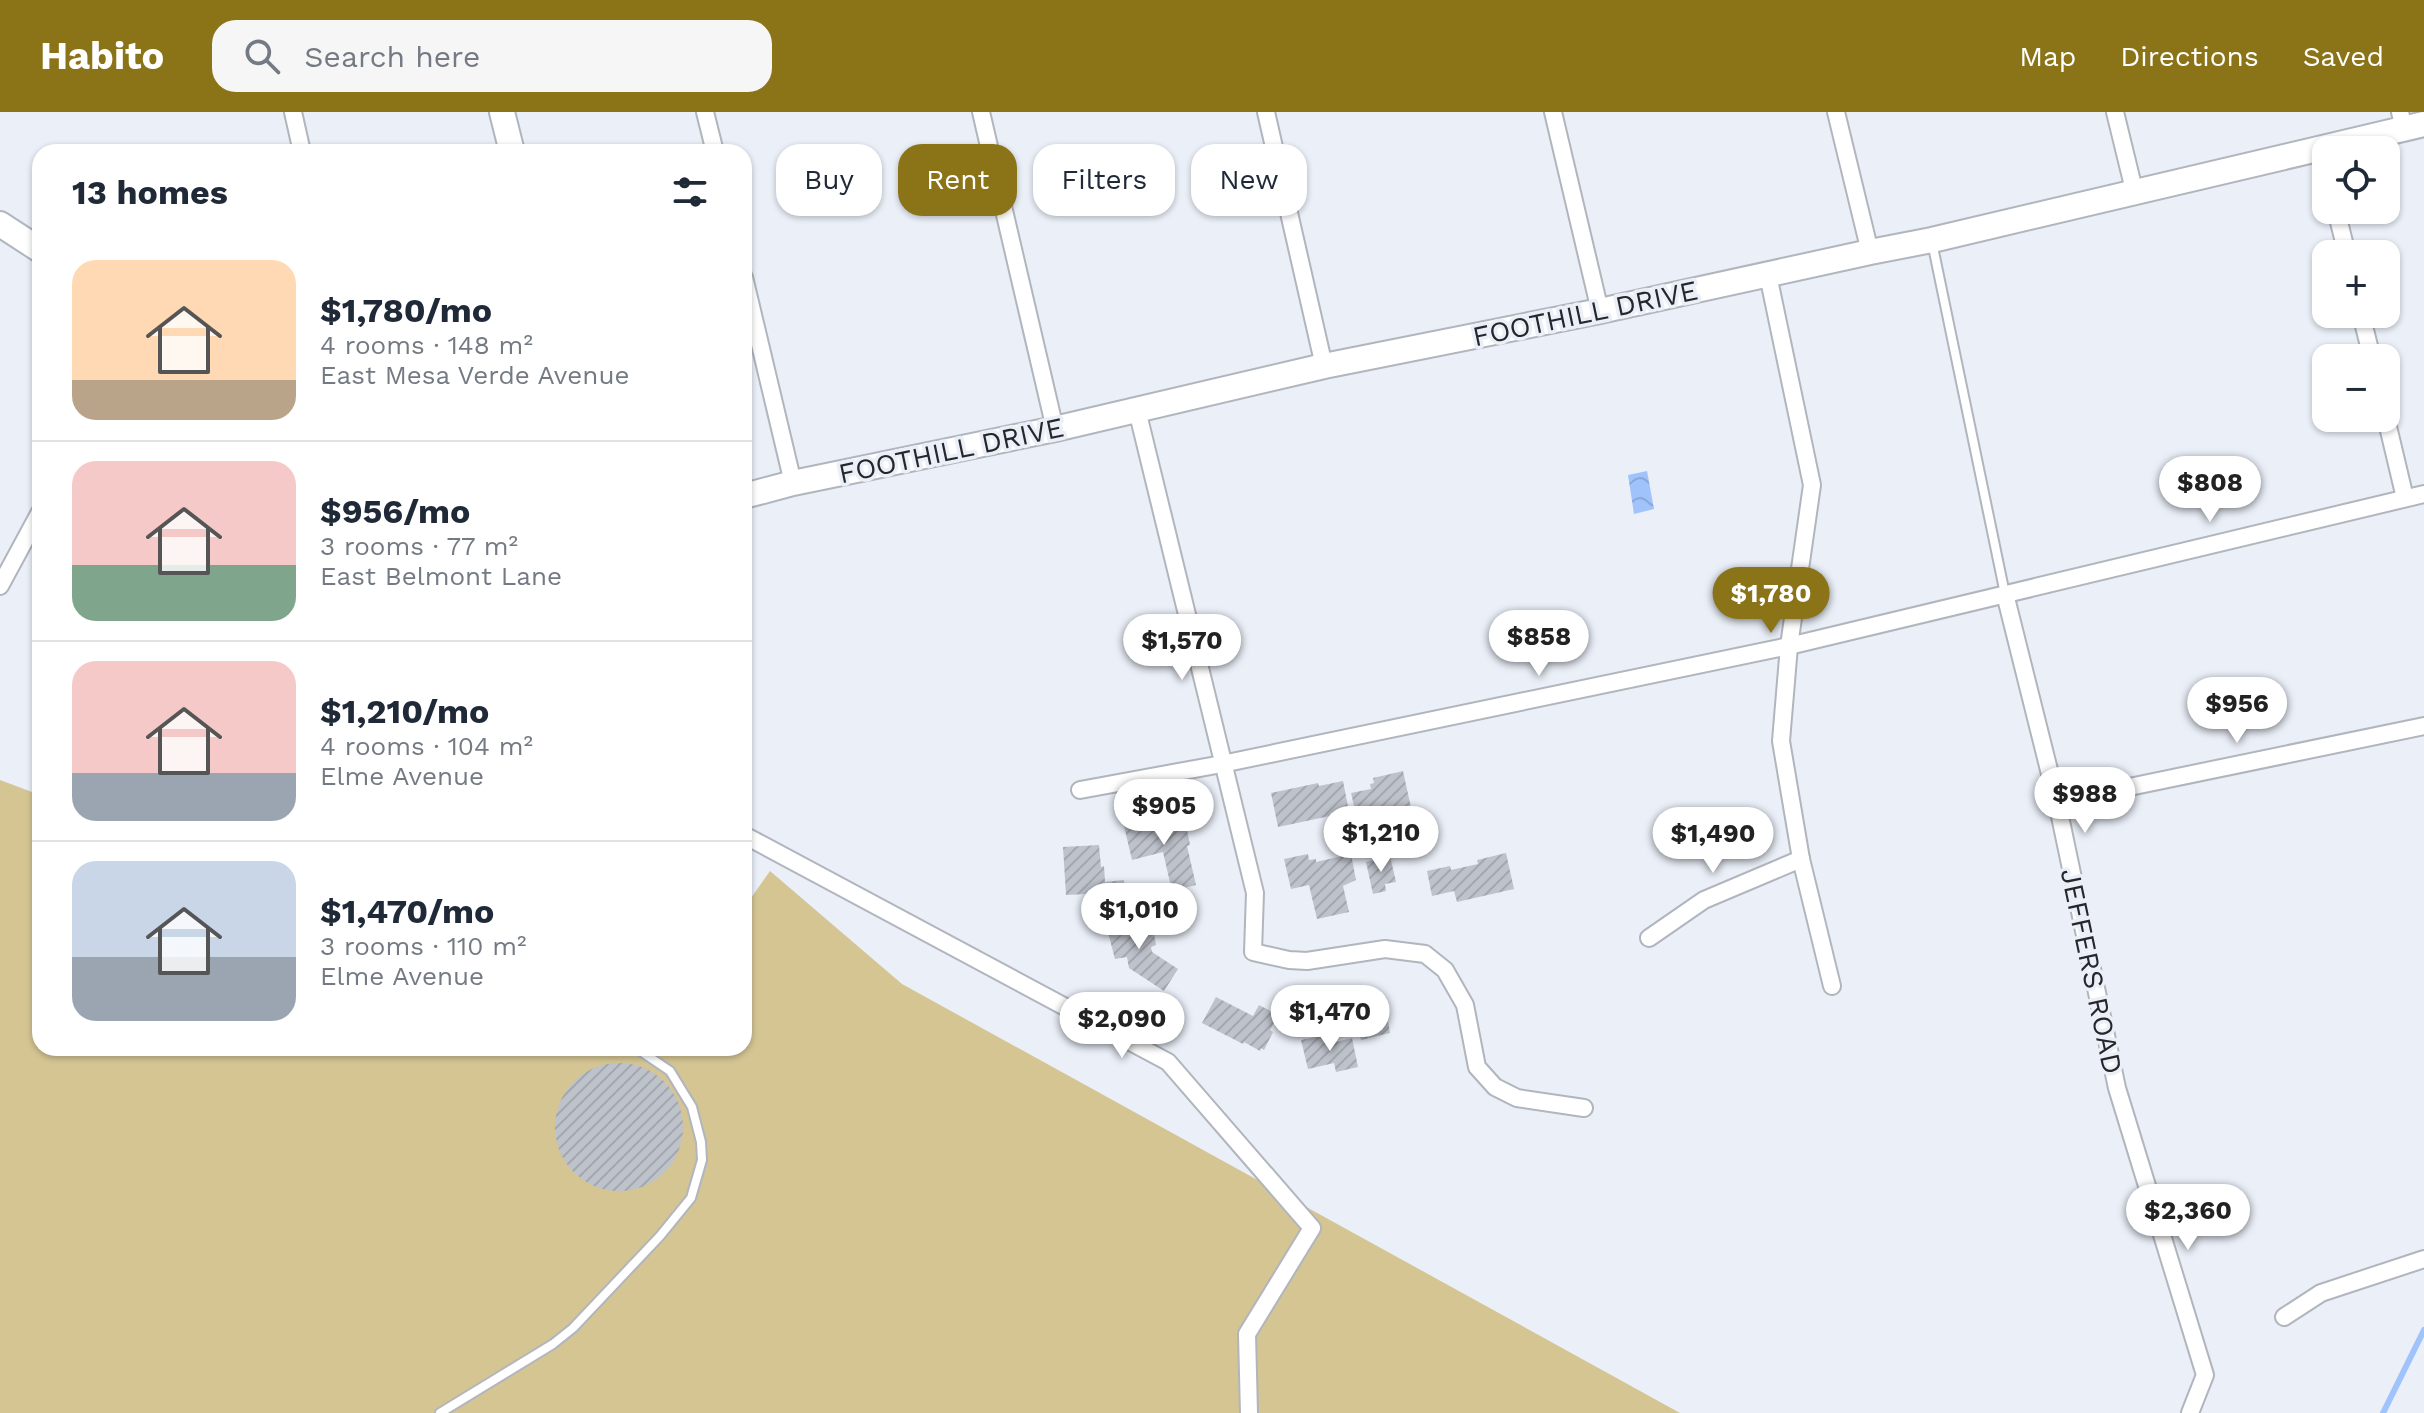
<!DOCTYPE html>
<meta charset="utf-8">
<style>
:root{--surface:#fff;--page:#f6f6f7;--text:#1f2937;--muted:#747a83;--line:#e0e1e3;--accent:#8b7317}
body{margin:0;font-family:"Work Sans",sans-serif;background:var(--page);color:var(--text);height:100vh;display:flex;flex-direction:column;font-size:30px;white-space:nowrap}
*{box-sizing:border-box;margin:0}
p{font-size:26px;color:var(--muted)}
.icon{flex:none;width:44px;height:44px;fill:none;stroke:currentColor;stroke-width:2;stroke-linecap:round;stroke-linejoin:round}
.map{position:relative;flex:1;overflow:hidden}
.sheet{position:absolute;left:32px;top:32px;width:720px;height:912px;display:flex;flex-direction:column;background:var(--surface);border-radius:24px;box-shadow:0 2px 6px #0004}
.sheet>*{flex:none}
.hud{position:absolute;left:776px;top:32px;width:760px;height:72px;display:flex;gap:16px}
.controls{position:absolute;left:2312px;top:24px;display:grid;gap:16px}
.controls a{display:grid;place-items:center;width:88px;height:88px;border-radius:16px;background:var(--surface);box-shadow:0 2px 6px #0004;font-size:40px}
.price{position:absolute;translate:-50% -68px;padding:0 18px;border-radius:28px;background:#fff;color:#222;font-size:26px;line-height:52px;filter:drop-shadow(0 2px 4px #0008)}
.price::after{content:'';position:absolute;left:50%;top:48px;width:24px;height:18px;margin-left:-12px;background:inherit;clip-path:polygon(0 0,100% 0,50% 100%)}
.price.active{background:var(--accent);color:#fff}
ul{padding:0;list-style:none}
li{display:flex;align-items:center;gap:24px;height:200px;padding:0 40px}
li+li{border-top:2px solid var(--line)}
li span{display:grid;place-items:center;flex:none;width:224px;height:160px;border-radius:24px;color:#555}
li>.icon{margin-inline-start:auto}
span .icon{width:96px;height:96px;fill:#fffc;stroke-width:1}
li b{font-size:34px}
h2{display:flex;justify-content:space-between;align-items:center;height:96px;padding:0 40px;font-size:34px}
.tag{padding:0 28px;border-radius:24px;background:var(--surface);box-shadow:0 2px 6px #0004;font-size:28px;line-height:72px}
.tag.active{background:var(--accent);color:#fff}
header{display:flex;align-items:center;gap:48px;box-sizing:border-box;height:112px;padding:0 40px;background:var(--accent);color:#fff}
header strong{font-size:38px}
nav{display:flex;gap:44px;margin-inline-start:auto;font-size:28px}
.search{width:560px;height:72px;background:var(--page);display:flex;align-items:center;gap:20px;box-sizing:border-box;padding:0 28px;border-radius:24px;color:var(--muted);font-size:30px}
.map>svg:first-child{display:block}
</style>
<header>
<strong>Habito</strong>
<div class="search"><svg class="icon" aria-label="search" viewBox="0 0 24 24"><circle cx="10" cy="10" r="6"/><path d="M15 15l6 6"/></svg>Search here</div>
<nav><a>Map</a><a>Directions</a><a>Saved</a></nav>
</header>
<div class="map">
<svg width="2424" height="1301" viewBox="0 0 2424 1301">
<defs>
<pattern id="water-waves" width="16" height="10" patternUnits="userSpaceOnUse" patternTransform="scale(2)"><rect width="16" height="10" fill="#a1c3fc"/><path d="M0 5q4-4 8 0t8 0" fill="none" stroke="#8aa8d8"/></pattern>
<pattern id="building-hatch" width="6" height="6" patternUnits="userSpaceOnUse" patternTransform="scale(2)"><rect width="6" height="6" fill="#bec2cb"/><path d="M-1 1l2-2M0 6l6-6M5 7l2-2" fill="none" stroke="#a3a7ae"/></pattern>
</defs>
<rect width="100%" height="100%" fill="#eaeff8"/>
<polygon fill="#d4c593" points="0,668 40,683 40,936 744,936 744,796 770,759 902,872 1680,1301 0,1301"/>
<polygon fill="url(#water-waves)" points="1647,359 1654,397 1634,402 1628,363"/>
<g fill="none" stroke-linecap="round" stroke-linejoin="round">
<polyline stroke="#a1c3fc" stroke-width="6" points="2383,1301 2424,1218"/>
</g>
<g fill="url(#building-hatch)">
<polygon points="1403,659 1412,700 1409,701 1412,713 1389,718 1386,706 1383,706 1358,711 1351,681 1371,677 1370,672 1374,671 1373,666"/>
<polygon points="1343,669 1349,700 1278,715 1271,681 1318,671 1319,674"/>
<polygon points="1170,703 1171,708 1181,706 1184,719 1187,718 1190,733 1187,734 1196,773 1172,779 1163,740 1132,748 1124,714"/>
<polygon points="1099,733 1101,755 1104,754 1105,770 1124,768 1126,794 1087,794 1087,782 1066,783 1063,735"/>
<polygon points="1506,741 1514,777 1457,790 1454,779 1432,784 1427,759 1450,754 1451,758 1478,752 1477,748"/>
<polygon points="1308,742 1309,748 1316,747 1316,750 1351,742 1356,768 1343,774 1349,800 1317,807 1309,773 1291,777 1284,747"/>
<polygon points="1390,744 1396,770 1385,772 1386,779 1373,782 1366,750"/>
<polygon points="1127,804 1128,811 1147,807 1149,818 1153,817 1156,833 1151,835 1152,840 1178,857 1164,879 1129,856 1127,845 1115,847 1105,809"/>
<polygon points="1216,885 1253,904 1259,893 1278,903 1270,918 1273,920 1264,938 1261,936 1260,939 1244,930 1243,932 1202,911"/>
<polygon points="1388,909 1390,921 1361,928 1358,916"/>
<polygon points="1330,922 1332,931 1352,926 1358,955 1336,960 1334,951 1308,957 1301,928"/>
<circle cx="619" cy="1015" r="64"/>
</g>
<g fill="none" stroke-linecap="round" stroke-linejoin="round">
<g stroke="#b1b5bd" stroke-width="12">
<g id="lane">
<polyline points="1932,130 2005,482"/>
<polyline points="440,1301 553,1232 573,1216 660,1124 691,1086 702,1048 701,1030 692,995 670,959 636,936"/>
</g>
</g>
<g stroke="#b1b5bd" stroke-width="20">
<g id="street">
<polyline points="293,0 302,40"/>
<polyline points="705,0 715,40"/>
<polyline points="981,0 1055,317"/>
<polyline points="1266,0 1324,254"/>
<polyline points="1553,0 1600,199"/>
<polyline points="1836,0 1870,140"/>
<polyline points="2115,0 2135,82"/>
<polyline points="2400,0 2404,16"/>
<polyline points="2321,37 2326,57"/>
<polyline points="2336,98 2347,142"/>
<polyline points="1768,163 1812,373 1789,534 1781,629 1801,747 1832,874"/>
<polyline points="744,165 793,371"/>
<polyline points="2361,202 2372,246"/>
<polyline points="1137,298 1255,781 1253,840 1289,848 1307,849 1385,837 1425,842 1445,858 1465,893 1477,955 1495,975 1517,986 1584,996"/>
<polyline points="2386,306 2405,386"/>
<polyline points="0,474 40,400"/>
<polyline points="2005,482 2057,690 2117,976 2205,1263 2190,1301"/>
<polyline points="1080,678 1222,652 1789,534 2424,382"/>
<polyline points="2057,690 2424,614"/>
<polyline points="744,723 1168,950 1312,1116 1247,1222 1249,1301"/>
<polyline points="1649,826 1704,788 1801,747"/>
<polyline points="2284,1205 2321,1181 2424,1147"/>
</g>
</g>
<g stroke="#b1b5bd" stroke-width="28">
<g id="secondary">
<polyline points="502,0 512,40"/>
<polyline points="0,112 40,138"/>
<polyline points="744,384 793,371 1055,317 1324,254 1600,199 1870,140 1932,128 2424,12"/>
</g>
</g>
<use href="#lane" stroke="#fff" stroke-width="8"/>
<use href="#street" stroke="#fff" stroke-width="16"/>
<use href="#secondary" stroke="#fff" stroke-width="24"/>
</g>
<g text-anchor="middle" stroke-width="7" stroke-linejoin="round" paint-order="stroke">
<g font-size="28" fill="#25272a" stroke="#eaeff8">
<text transform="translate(1585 201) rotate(-12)" y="10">FOOTHILL DRIVE</text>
<text transform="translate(951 338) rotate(-12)" y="10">FOOTHILL DRIVE</text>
<text transform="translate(2092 859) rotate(78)" y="10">JEFFERS ROAD</text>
</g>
</g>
</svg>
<div class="controls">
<a><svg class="icon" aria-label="locate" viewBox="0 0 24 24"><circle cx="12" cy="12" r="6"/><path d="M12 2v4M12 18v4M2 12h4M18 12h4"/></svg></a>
<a>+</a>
<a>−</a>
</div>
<b class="price" style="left:2210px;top:412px">$808</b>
<b class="price active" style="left:1771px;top:523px">$1,780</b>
<b class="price" style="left:1539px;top:566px">$858</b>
<b class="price" style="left:1182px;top:570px">$1,570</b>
<b class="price" style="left:2237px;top:633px">$956</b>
<b class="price" style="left:2085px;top:723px">$988</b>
<b class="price" style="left:1164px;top:735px">$905</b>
<b class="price" style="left:1381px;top:762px">$1,210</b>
<b class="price" style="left:1713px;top:763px">$1,490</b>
<b class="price" style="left:1139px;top:839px">$1,010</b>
<b class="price" style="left:1330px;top:941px">$1,470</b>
<b class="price" style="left:1122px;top:948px">$2,090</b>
<b class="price" style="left:2188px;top:1140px">$2,360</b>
<div class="hud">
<a class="tag">Buy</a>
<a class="tag active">Rent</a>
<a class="tag">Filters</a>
<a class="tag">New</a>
</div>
<section class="sheet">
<h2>13 homes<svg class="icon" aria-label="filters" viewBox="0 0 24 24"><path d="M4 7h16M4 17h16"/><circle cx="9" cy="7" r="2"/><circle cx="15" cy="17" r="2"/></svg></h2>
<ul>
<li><span style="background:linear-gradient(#ffd9b3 75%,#b9a48a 0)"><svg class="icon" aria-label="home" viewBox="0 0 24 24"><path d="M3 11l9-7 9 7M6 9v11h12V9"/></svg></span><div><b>$1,780/mo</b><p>4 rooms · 148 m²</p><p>East Mesa Verde Avenue</p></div></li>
<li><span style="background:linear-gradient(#f6c9c9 65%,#7fa58c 0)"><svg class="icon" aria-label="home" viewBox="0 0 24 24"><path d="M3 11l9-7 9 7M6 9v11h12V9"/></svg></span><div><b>$956/mo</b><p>3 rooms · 77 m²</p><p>East Belmont Lane</p></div></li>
<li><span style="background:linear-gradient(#f6c9c9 70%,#9aa5b1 0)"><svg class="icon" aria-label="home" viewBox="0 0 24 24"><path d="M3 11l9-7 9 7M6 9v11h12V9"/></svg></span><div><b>$1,210/mo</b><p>4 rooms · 104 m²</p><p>Elme Avenue</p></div></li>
<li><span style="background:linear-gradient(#c9d6e8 60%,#9aa5b1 0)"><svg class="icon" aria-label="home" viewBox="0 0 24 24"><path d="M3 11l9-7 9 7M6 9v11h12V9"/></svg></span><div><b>$1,470/mo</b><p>3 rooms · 110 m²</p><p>Elme Avenue</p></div></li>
</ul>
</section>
</div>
